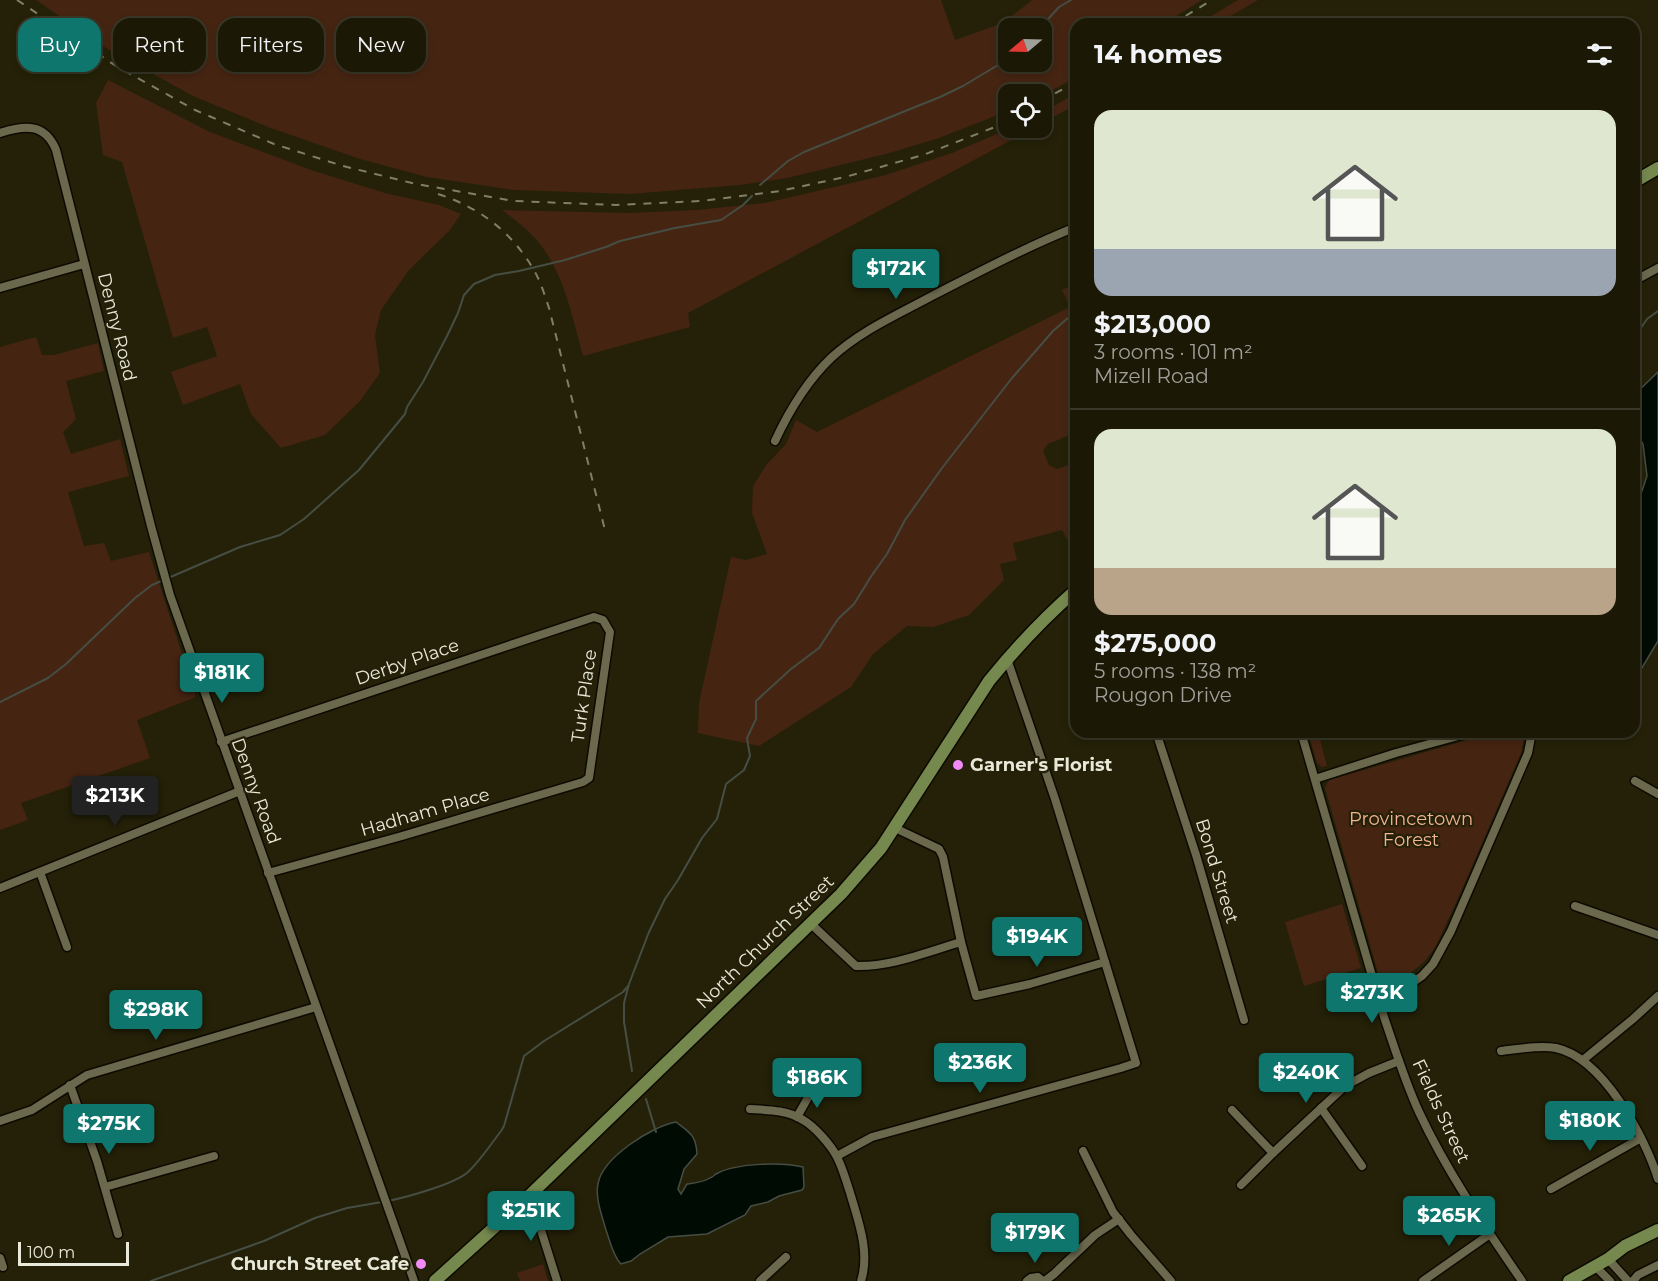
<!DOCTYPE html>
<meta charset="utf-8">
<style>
:root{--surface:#1b1906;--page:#242210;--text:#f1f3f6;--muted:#a0a09b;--line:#393828;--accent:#0f766e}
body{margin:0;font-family:Montserrat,sans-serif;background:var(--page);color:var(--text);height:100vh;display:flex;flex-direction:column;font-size:22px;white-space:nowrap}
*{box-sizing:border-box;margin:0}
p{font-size:20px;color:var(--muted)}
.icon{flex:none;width:33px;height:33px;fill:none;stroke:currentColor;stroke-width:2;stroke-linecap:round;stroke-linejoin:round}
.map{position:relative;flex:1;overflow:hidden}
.sheet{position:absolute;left:1070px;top:18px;width:570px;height:720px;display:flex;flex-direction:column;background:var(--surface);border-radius:18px;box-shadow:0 3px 9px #0003,0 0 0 2px var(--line)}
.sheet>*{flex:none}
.top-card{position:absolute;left:18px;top:18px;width:570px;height:54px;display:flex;gap:12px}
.needle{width:39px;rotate:251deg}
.controls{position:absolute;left:998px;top:18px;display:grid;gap:12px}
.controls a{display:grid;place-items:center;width:54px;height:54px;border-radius:12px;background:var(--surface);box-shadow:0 3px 9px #0003,0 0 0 2px var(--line);font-size:30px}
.scale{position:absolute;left:18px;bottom:15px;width:111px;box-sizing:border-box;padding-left:6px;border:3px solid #e9e9d9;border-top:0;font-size:16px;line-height:21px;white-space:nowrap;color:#e9e9d9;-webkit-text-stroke:4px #242108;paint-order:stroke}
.price{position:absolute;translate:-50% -51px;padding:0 14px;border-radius:6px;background:var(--accent);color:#fff;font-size:20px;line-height:39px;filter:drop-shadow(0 2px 3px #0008)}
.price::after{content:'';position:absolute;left:50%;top:36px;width:18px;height:14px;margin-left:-9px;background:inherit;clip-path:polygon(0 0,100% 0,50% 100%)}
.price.active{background:#222;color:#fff}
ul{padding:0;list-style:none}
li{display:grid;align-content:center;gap:12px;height:318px;padding:0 24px}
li+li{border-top:2px solid var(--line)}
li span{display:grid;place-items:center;height:186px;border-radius:18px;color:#555}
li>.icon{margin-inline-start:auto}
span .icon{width:108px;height:108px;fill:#fffc;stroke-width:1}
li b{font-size:26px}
h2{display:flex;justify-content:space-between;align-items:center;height:72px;padding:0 24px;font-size:26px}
.chip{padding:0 21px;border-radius:18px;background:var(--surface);box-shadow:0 3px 9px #0003,0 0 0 2px var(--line);font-size:21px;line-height:54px}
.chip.active{background:var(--accent);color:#fff}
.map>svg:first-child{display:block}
</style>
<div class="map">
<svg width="1658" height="1281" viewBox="0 0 1658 1281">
<rect width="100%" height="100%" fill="#242108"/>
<g fill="#452412" fill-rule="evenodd">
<path d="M36,0H941L955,40L1003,23L1032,0H1202L1163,24H1076L1075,78L1041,96V94H1008V111L939,138L886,154L787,178L740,185L630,194L514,190L427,177L360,159L268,127L193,96L106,48ZM1008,28H1041V62H1008Z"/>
<polygon points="1238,0 1258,0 1217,24 1198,24"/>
<polygon points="108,80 210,132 311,170 385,193 439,205 461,214 450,230 409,270 381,310 375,335 380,373 360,401 325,435 281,448 251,414 240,384 183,405 171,372 217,356 207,327 173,338 122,162 103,155 96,103"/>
<polygon points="1075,94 1075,105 1041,124 1041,113"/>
<path d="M1011,128H1034L688,313L690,327L583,356C571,312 562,262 527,230C519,223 510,216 502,210L630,213L697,210L765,203L886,175L952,153Z"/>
<polygon points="1075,284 1075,433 1048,444 1043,451 1049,465 1057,469 1075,463 1075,554 1062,530 1013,543 1017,560 1000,564 1004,580 969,615 933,627 907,626 873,654 851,687 759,746 698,733 699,703 731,557 746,560 767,554 752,513 753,486 767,464 786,444 796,420 817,432 1070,307 1062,290"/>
<polygon points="36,337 42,355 54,355 98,343 104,371 66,381 76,419 63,432 71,454 120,439 129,476 68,492 84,546 104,543 111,561 149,552 196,697 137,720 150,758 21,803 28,820 0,830 0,347"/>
<polygon points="1308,732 1318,732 1327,766 1322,767 1317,763"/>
<polygon points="1507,732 1520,732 1524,738 1521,753 1463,887 1436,946 1424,962 1393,987 1386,986 1381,983 1325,788 1329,780 1488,734"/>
<polygon points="1342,904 1361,968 1304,986 1285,922"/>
<polygon points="543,1264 548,1281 520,1281 517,1273"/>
</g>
<g fill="#000b04" stroke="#464e44" stroke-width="1.5">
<polygon points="1658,372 1658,641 1634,681 1634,564 1637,561 1639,545 1634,534 1634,515 1647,476 1643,444 1634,429 1634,395"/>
<path d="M676,1122C690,1133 696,1135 697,1154L684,1169L678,1189L681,1194L687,1184C694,1183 704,1182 710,1178C717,1175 711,1176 718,1173C738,1163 782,1162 803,1167L804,1187L802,1190L779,1196L768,1202L751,1206L745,1215L707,1234L668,1237L640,1254L631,1261L621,1264C613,1256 610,1241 606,1230C602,1216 595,1198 598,1184C602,1158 652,1126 676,1122Z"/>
</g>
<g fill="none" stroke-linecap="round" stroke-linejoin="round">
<g stroke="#464e44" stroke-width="2">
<polyline points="1040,28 1059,7 1071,0"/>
<polyline points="760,185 788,161 804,152 940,97 963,86 1008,59"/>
<polyline points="1634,338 1647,319 1658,311"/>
<polyline points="1634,385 1639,392"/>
<polyline points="0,702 48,678 66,664 135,598 152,585 240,547 280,535 304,519 359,470 405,414 407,407 423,382 447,336 458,313 464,295 474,284 495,275 519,271 565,260 606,247 620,241 675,228 721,220 743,205 752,196"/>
<polyline points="632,1071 624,1022 624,1003 629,984 649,932 665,899 678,880 702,838 717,819 726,784 744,770 750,756 747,738 756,719 756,701 791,669 819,648 838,619 854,604 872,575 887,554 905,520 942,468 1012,378 1053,331 1076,311"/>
<polyline points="646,1099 656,1132"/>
<path d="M388,1201C407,1197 455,1184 468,1172C479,1162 492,1143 501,1131L504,1126L524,1056L544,1041L623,992L628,986"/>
<polyline points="151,1281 264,1241 315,1218 347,1208 382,1202"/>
</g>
<g stroke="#0d0a00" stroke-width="11">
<g id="minor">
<path d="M0,133C25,125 45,123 56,150L151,526L170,595L414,1281"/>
<polyline points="1634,281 1658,268"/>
<polyline points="0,288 84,264"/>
<path d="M775,441C789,411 807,381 831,358C860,331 897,315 932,296C979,272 1026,247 1076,227"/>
<polyline points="1156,732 1196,855 1244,1020"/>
<path d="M1301,732L1384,1017C1395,1049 1405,1082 1419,1112C1447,1172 1485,1227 1522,1281"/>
<polyline points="221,742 594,617 603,620 610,632 589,778 583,782 402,836 268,873"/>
<polyline points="1315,779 1396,753 1473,732"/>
<polyline points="1635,781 1658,794"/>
<polyline points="895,828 939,849 943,857 961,942 976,996 1030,984 1105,962"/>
<polyline points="40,872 67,947"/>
<polyline points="0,888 240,791"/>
<polyline points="1575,906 1658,935"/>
<path d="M810,923L856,966C891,967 927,952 961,942"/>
<polyline points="1379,998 1402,990 1422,976 1433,964 1451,931 1528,753 1532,732"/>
<path d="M1501,1051C1519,1049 1539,1045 1556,1048C1603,1058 1645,1137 1658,1179"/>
<polyline points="1583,1060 1633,1019 1658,996"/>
<polyline points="70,1085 97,1161 118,1234"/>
<polyline points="1321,1108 1362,1166"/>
<path d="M750,1109C768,1110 787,1110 803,1120C814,1126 831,1145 837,1157C843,1169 847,1183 851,1196C859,1223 870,1253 861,1281"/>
<polyline points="1232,1110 1273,1153"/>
<polyline points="797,1117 814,1087"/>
<polyline points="0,1121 32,1110 87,1075 316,1007"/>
<polyline points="1083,1151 1113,1212 1131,1235 1171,1281"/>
<polyline points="837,1156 872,1137 1121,1068 1136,1063 1055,799 1007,659"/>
<polyline points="1241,1185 1273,1153 1345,1086 1369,1073 1399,1061"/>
<polyline points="105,1187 214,1156"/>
<polyline points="1551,1189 1641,1138"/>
<polyline points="530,1195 557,1281"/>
<polyline points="0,1258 3,1267"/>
<polyline points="1608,1259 1628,1281"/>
<polyline points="1595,1266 1610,1281"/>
<polyline points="760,1281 786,1257"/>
<polyline points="1027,1281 1031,1278 1038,1277 1043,1281"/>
<polyline points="1045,1281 1054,1274 1095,1235 1119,1219"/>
<polyline points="1423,1281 1490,1234"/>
<polyline points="1633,1281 1638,1275 1658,1265"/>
</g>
</g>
<g stroke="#0d0a00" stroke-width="15">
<g id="secondary">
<polyline points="1634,182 1658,168"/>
<path d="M435,1281L530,1195L841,894L881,848L989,681C1015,649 1044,618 1076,590"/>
<polyline points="1569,1281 1608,1259 1625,1246 1658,1230"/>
</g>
</g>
<use href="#minor" stroke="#6a684d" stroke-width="8"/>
<use href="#secondary" stroke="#75884e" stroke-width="12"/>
<g stroke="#7f7e69" stroke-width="2" stroke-dasharray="8 8" stroke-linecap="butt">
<polyline points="17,0 116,66 195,110 274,144 343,166 416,184 514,201 616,205 702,201 780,191 845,177 923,155 1008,122"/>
<polyline points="1172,24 1212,0"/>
<polyline points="1041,101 1076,82"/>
<path d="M438,194C481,208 513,233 535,272C541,283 545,296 549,308L606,534"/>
</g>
</g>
<g fill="#f08bf6" stroke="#242108" stroke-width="2">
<circle cx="958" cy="765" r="6"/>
<circle cx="421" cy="1264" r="6"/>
</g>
<g text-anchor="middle" stroke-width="4.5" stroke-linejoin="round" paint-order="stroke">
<g font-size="18" fill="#e9e9d9" stroke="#242108">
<text transform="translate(117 327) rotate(76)" y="6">Denny Road</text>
<text transform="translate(407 662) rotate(-19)" y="6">Derby Place</text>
<text transform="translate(584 696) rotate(-82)" y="6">Turk Place</text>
<text transform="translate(256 791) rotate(70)" y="6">Denny Road</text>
<text transform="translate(425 812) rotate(-16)" y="6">Hadham Place</text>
<text transform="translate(1217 871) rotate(73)" y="6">Bond Street</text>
<text transform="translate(765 942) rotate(-44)" y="6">North Church Street</text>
<text transform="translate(1441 1111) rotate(65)" y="6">Fields Street</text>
</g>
<g font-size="18" font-weight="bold" fill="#e9e9d9" stroke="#242108" text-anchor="start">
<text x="970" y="771">Garner's Florist</text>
<text x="409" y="1270" text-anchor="end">Church Street Cafe</text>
</g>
<g font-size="18" fill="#f4b391" stroke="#242108">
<text x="1411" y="825">Provincetown<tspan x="1411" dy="21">Forest</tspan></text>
</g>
</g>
</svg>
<div class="controls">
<a><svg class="needle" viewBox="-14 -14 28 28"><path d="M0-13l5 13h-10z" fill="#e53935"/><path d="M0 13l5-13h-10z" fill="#a0a09b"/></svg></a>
<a><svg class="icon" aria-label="locate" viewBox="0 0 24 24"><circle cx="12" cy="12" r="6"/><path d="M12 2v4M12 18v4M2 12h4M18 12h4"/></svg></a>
</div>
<div class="scale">100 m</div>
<b class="price" style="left:896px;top:300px">$172K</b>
<b class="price" style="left:222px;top:704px">$181K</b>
<b class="price active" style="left:115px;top:827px">$213K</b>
<b class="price" style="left:1037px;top:968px">$194K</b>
<b class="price" style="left:1372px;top:1024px">$273K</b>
<b class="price" style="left:156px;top:1041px">$298K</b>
<b class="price" style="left:980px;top:1094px">$236K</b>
<b class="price" style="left:1306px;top:1104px">$240K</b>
<b class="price" style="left:817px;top:1109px">$186K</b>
<b class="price" style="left:1590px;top:1152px">$180K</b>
<b class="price" style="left:109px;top:1155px">$275K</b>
<b class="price" style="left:531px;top:1242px">$251K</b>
<b class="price" style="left:1449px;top:1247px">$265K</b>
<b class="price" style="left:1035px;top:1264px">$179K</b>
<div class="top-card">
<a class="chip active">Buy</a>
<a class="chip">Rent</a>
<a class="chip">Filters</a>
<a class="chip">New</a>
</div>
<section class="sheet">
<h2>14 homes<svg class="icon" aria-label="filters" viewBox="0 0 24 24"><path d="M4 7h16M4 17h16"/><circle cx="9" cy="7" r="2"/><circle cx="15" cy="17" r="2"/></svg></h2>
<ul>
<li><span style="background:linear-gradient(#dfe7d0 75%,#9aa5b1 0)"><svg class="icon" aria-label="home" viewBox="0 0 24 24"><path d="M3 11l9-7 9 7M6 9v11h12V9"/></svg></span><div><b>$213,000</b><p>3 rooms · 101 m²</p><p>Mizell Road</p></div></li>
<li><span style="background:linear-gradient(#dfe7d0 75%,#b9a48a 0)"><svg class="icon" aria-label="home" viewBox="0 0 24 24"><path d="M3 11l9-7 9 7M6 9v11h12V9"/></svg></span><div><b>$275,000</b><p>5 rooms · 138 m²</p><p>Rougon Drive</p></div></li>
</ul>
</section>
</div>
